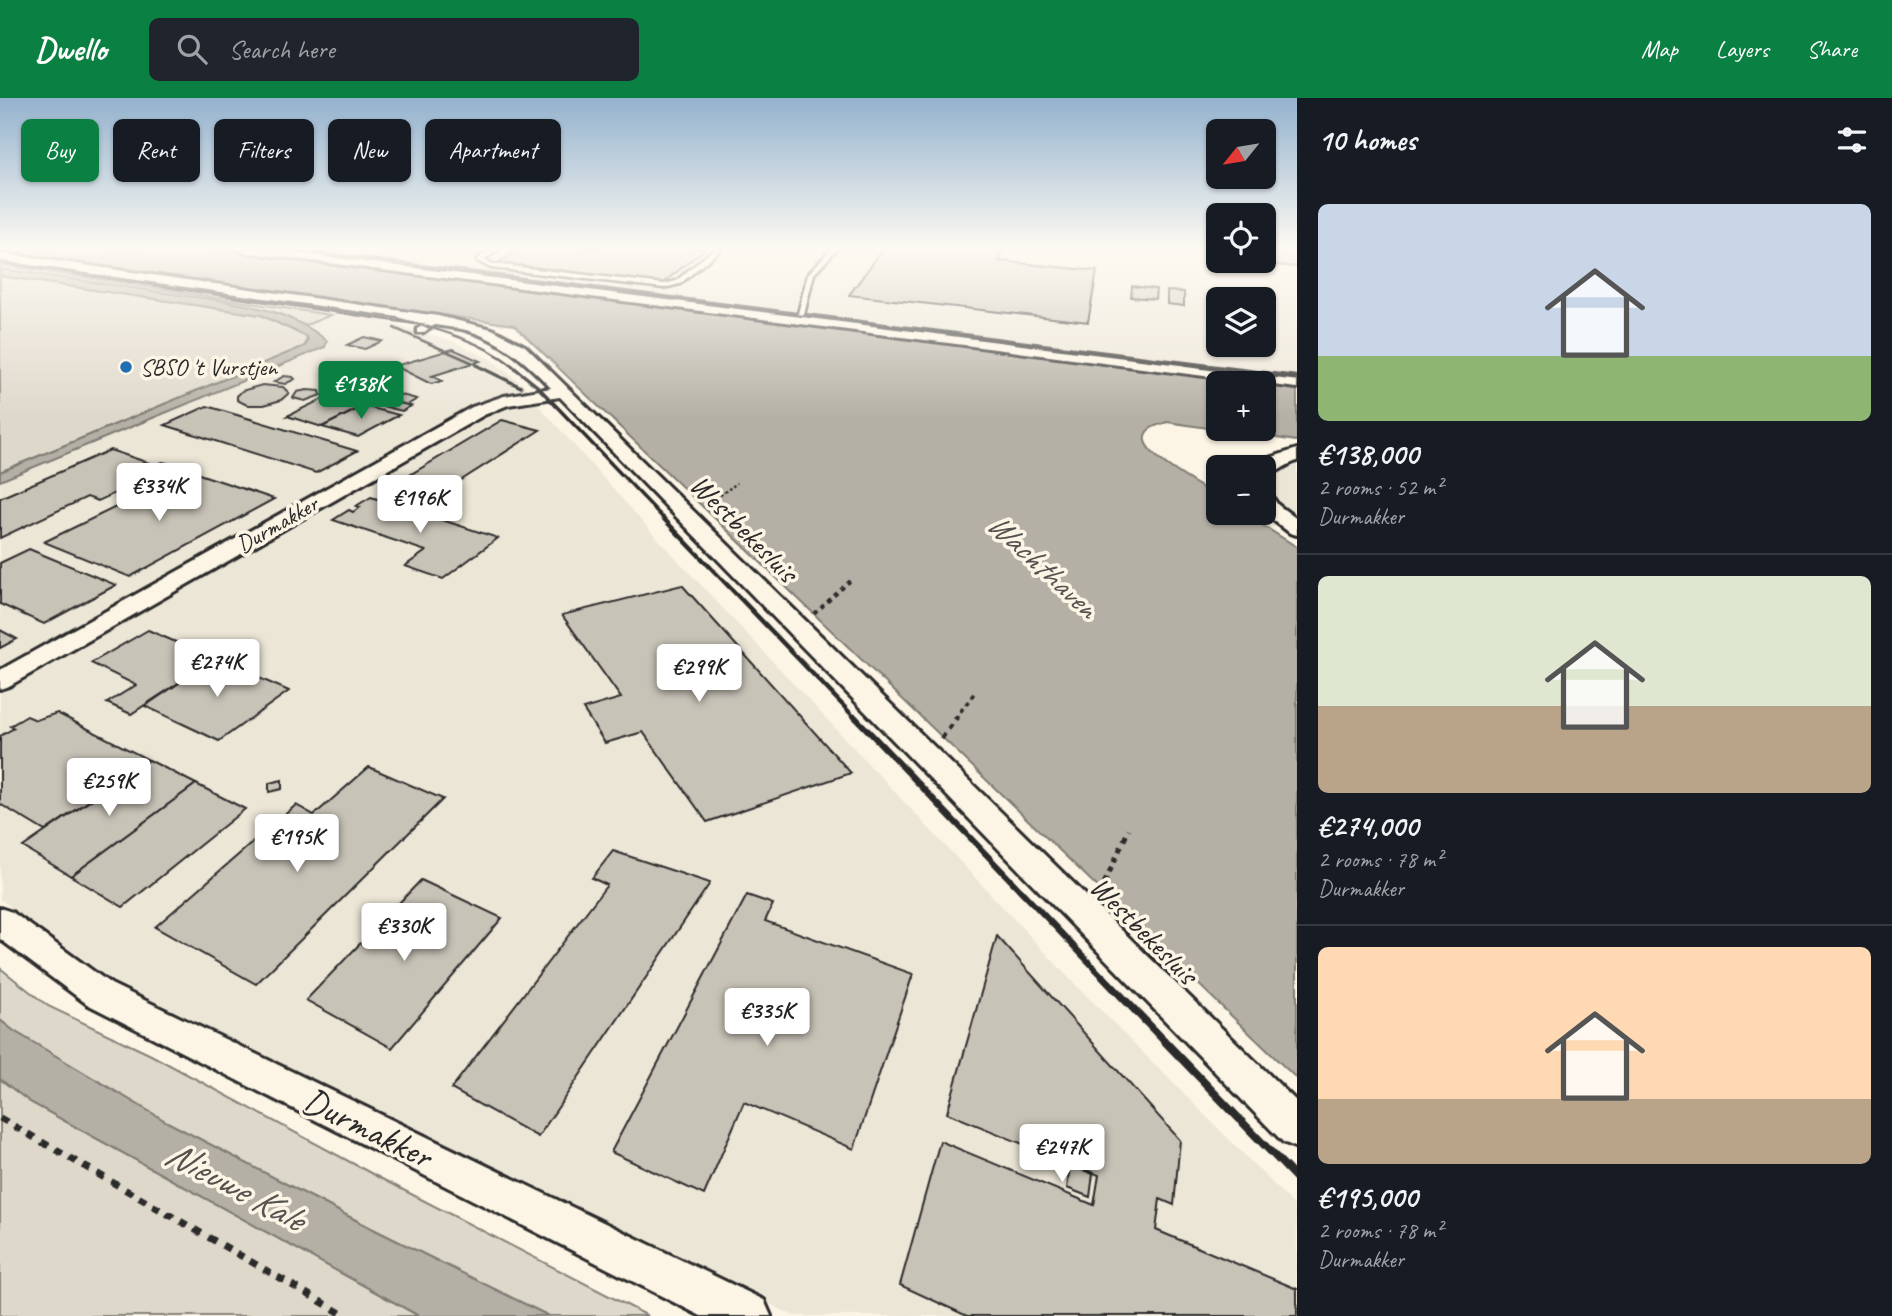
<!DOCTYPE html>
<meta charset="utf-8">
<style>
:root{--surface:#171b24;--page:#20242c;--text:#f1f3f6;--muted:#9ea1a6;--line:#363941;--accent:#0b8043}
body{margin:0;font-family:Caveat,sans-serif;background:var(--page);color:var(--text);height:100vh;display:flex;flex-direction:column;font-size:26px;white-space:nowrap}
*{box-sizing:border-box;margin:0}
p{font-size:23px;color:var(--muted)}
.icon{flex:none;width:38px;height:38px;fill:none;stroke:currentColor;stroke-width:2;stroke-linecap:round;stroke-linejoin:round}
.map{position:relative;flex:1;overflow:hidden}
.details{display:flex;flex-direction:column;background:var(--surface);width:595px}
.details>*{flex:none}
.top-card{position:absolute;left:21px;top:21px;width:665px;height:63px;display:flex;gap:14px}
.needle{width:46px;rotate:240deg}
.controls{position:absolute;left:1206px;top:21px;display:grid;gap:14px}
.controls a{display:grid;place-items:center;width:70px;height:70px;border-radius:10px;background:var(--surface);box-shadow:0 2px 5px #0004;font-size:35px}
.price{position:absolute;translate:-50% -60px;padding:0 16px;border-radius:7px;background:#fff;color:#222;font-size:23px;line-height:46px;filter:drop-shadow(0 2px 4px #0008)}
.price::after{content:'';position:absolute;left:50%;top:42px;width:21px;height:16px;margin-left:-10px;background:inherit;clip-path:polygon(0 0,100% 0,50% 100%)}
.price.current{background:var(--accent);color:#fff}
ul{padding:0;list-style:none}
li{display:grid;align-content:center;gap:14px;height:371px;padding:0 21px}
li+li{border-top:2px solid var(--line)}
li span{display:grid;place-items:center;height:217px;border-radius:10px;color:#555}
li>.icon{margin-inline-start:auto}
span .icon{width:126px;height:126px;fill:#fffc;stroke-width:1}
li b{font-size:30px}
h2{display:flex;justify-content:space-between;align-items:center;height:84px;padding:0 21px;font-size:30px}
.tag{padding:0 24px;border-radius:10px;background:var(--surface);box-shadow:0 2px 5px #0004;font-size:24px;line-height:63px}
.tag.current{background:var(--accent);color:#fff}
header{display:flex;align-items:center;gap:42px;box-sizing:border-box;height:98px;padding:0 35px;background:var(--accent);color:#fff}
header strong{font-size:33px}
nav{display:flex;gap:38px;margin-inline-start:auto;font-size:24px}
.search{width:490px;height:63px;background:var(--page);display:flex;align-items:center;gap:18px;box-sizing:border-box;padding:0 24px;border-radius:10px;color:var(--muted);font-size:26px}
main{display:flex;flex:1;min-height:0}
.map>svg:first-child{display:block}
</style>
<header>
<strong>Dwello</strong>
<div class="search"><svg class="icon" aria-label="search" viewBox="0 0 24 24"><circle cx="10" cy="10" r="6"/><path d="M15 15l6 6"/></svg>Search here</div>
<nav><a>Map</a><a>Layers</a><a>Share</a></nav>
</header>
<main>
<div class="map">
<svg width="1297" height="1218" viewBox="0 0 1297 1218">
<rect width="100%" height="100%" fill="#fcf5e5"/>
<filter id="ink" filterUnits="userSpaceOnUse"><feTurbulence type="fractalNoise" baseFrequency=".0143" numOctaves="2"/><feDisplacementMap in="SourceGraphic" scale="14" xChannelSelector="R" yChannelSelector="G"/><feConvolveMatrix kernelMatrix="1 2 1 2 8 2 1 2 1" color-interpolation-filters="sRGB"/></filter>
<g filter="url(#ink)">
<g fill="#ece6d7" fill-rule="evenodd">
<path d="M284,150H1218V163H1264V150H1297V279ZM1218,201H1264V247H1218Z"/>
<polygon points="331,217 375,221 449,242 492,262 527,290 539,308 657,440 1069,880 1297,1110 1297,1218 794,1218 115,884 0,801 0,383 112,337 318,235 304,228"/>
<polygon points="1297,362 1297,422 1281,411 1271,397 1267,385 1275,372"/>
</g>
<g fill="#ded8ca" stroke="#84827a" stroke-width="2">
<polygon points="0,167 331,217 304,228 277,215 236,206 0,171"/>
<polygon points="0,178 261,217 307,239 305,248 0,374"/>
<polygon points="0,870 48,908 151,957 378,1079 648,1218 549,1218 371,1130 167,1024 14,933 0,922"/>
<polygon points="0,981 30,1004 419,1218 0,1218"/>
</g>
<g fill="#b4b0a5" stroke="#7d7b74" stroke-width="2" fill-rule="evenodd">
<path d="M0,150H206L1297,289V343L1167,324C1159,327 1147,329 1145,338C1140,357 1203,389 1218,399V415H1243L1297,449V981L514,227L0,155ZM1218,285H1264V331H1218Z"/>
<path d="M0,171C55,179 110,186 165,195C220,203 283,205 327,243L325,249L0,383V374L305,248L308,243L307,239L261,217L0,178Z"/>
<polygon points="0,922 14,933 167,1024 371,1130 549,1218 419,1218 30,1004 0,981"/>
</g>
<g fill="#c8c3b7" stroke="#2b2b2b" stroke-width="2">
<polygon points="522,150 706,150 663,185 497,165"/>
<polygon points="884,150 1005,150 999,163 1097,173 1088,224 849,197"/>
<polygon points="1284,150 1297,150 1297,169 1234,163 1264,163 1264,152 1285,154"/>
<polygon points="1132,188 1156,191 1155,201 1131,199"/>
<polygon points="1167,193 1184,194 1184,208 1167,206"/>
<polygon points="364,239 382,243 365,251 347,247"/>
<polygon points="453,251 480,263 432,278 442,283 431,286 395,268"/>
<polygon points="347,266 377,274 353,282 326,275"/>
<polygon points="284,278 293,279 295,281 285,286 274,284"/>
<polygon points="262,287 283,289 289,295 281,302 264,307 247,307 237,302 237,298 242,293"/>
<polygon points="345,290 379,300 322,329 287,318"/>
<polygon points="307,292 320,293 321,297 305,303 293,300 297,294"/>
<polygon points="390,294 417,301 407,307 379,299"/>
<polygon points="379,300 411,308 402,313 370,305"/>
<polygon points="207,308 357,353 316,375 165,327"/>
<polygon points="364,308 399,317 358,339 322,329"/>
<polygon points="502,322 540,332 449,390 408,378"/>
<polygon points="110,352 155,367 163,364 180,369 152,383 135,377 131,379 141,383 98,403 87,399 0,440 0,400"/>
<polygon points="190,373 274,401 130,479 44,444"/>
<polygon points="371,399 498,440 443,481 405,468 426,453 333,422 349,412 353,414 360,409 356,408"/>
<polygon points="29,451 116,487 44,526 0,506 0,465"/>
<polygon points="682,487 851,675 707,724 643,634 605,645 583,611 621,600 562,517"/>
<polygon points="0,532 17,541 0,550"/>
<polygon points="148,532 215,561 131,616 107,605 136,587 91,565"/>
<polygon points="215,561 289,593 219,643 145,608"/>
<polygon points="57,615 149,662 45,733 0,706 0,638 14,630 10,628 27,618 36,622"/>
<polygon points="149,662 196,686 71,778 23,749"/>
<polygon points="369,669 443,701 256,886 155,829 296,707 314,717"/>
<polygon points="282,682 282,691 269,694 269,685"/>
<polygon points="196,686 245,711 123,809 71,778"/>
<polygon points="613,753 710,785 538,1039 451,991 607,787 592,780"/>
<polygon points="421,782 502,820 392,950 306,902"/>
<polygon points="747,797 773,806 765,823 913,876 854,1051 744,1004 704,1097 611,1054"/>
<polygon points="997,838 1180,1042 1174,1107 1160,1101 1156,1132 1297,1191 1297,1218 967,1218 900,1187 940,1043 1094,1107 1099,1077 947,1015"/>
<polygon points="1070,1067 1093,1076 1090,1099 1067,1090"/>
</g>
<g fill="none" stroke-linecap="round" stroke-linejoin="round">
<g stroke="#2b2b2b" stroke-width="5">
<g id="service">
<polygon points="494,150 501,150 484,162 493,166 664,186 676,183 715,150 722,150 680,186 664,190 491,170 477,163 477,161"/>
<polygon points="832,150 838,150 814,176 803,221 796,223 808,176"/>
<polygon points="435,220 442,222 423,235 417,235 417,231"/>
</g>
</g>
<g stroke="#2b2b2b" stroke-width="6">
<g id="minor">
<polygon points="237,150 270,150 1297,280 1297,290 243,154"/>
<path d="M0,155L438,218L492,231L525,248L1297,1004V1050L1283,1044L560,299L508,307L484,317L9,588L0,591V572L472,309L504,298L551,290C524,262 501,241 462,231L0,163Z"/>
<path d="M1297,351V363C1285,367 1275,376 1264,379V369H1257L1266,361Z"/>
<polygon points="1264,395 1271,397 1278,407 1297,421 1297,437 1290,435 1264,415"/>
<polygon points="0,810 12,814 111,886 764,1202 771,1218 701,1218 87,906 0,841"/>
</g>
</g>
<polyline stroke="#2b2b2b" stroke-width="2.5" stroke-dasharray="2.5 2.5" stroke-linecap="butt" points="704,409 737,385"/>
<g stroke="#2b2b2b" stroke-width="3.5" stroke-dasharray="4.5 4.5" stroke-linecap="butt">
<polyline points="814,516 850,483"/>
<polyline points="955,621 975,594"/>
</g>
<g stroke="#2b2b2b" stroke-width="5" stroke-dasharray="6 6" stroke-linecap="butt">
<polyline points="941,641 957,619"/>
<polyline points="1099,797 1129,731"/>
</g>
<polyline stroke="#2b2b2b" stroke-width="7" stroke-dasharray="8 8" stroke-linecap="butt" points="0,1020 346,1218"/>
<use href="#service" fill="#fcf5e5" fill-rule="evenodd"/>
<use href="#minor" fill="#fcf5e5" fill-rule="evenodd"/>
<g stroke="#2b2b2b" stroke-width="2.5">
<polyline points="267,150 1198,268"/>
<path d="M0,164L396,220C436,231 480,242 513,268"/>
<polyline points="394,230 480,268"/>
</g>
<g stroke="#2b2b2b" stroke-width="3.5">
<polyline points="476,267 521,289"/>
<polyline points="511,267 537,288 665,422"/>
<polyline points="1184,267 1297,281"/>
</g>
<polyline stroke="#2b2b2b" stroke-width="4.5" points="663,420 856,621"/>
<polyline stroke="#2b2b2b" stroke-width="6" points="855,619 1105,881"/>
<polyline stroke="#2b2b2b" stroke-width="8" points="1103,879 1297,1081"/>
</g>
</g>
<linearGradient id="sky" x2="0" y2="1"><stop stop-color="#93b2cd"/><stop offset="0.47" stop-color="#fefaf3"/><stop offset="1" stop-color="#fefaf3" stop-opacity="0"/></linearGradient>
<rect width="1297" height="320" fill="url(#sky)"/>
<circle fill="#1f6fb2" stroke="#fcf5e5" stroke-width="2.5" cx="126" cy="269" r="7"/>
<g text-anchor="middle" stroke-width="7" stroke-linejoin="round" paint-order="stroke">
<g font-size="24" fill="#2b2b2b" stroke="#fcf5e5" text-anchor="start">
<text x="140" y="277">SBSO 't Vurstjen</text>
</g>
<g font-size="24" fill="#2b2b2b" stroke="#fcf5e5">
<text transform="translate(277 426) rotate(-30)" y="8">Durmakker</text>
</g>
<g font-size="30" fill="#2b2b2b" stroke="#fcf5e5">
<text transform="translate(744 430) rotate(45)" y="10">Westbekesluis</text>
<text transform="translate(1144 832) rotate(45)" y="10">Westbekesluis</text>
</g>
<g font-size="32" font-style="italic" fill="#545350" stroke="#fcf5e5">
<text transform="translate(1043 467) rotate(43)" y="11">Wachthaven</text>
</g>
<g font-size="37" fill="#2b2b2b" stroke="#fcf5e5">
<text transform="translate(368 1029) rotate(26)" y="13">Durmakker</text>
</g>
<g font-size="38" font-style="italic" fill="#545350" stroke="#fcf5e5">
<text transform="translate(235 1087) rotate(28)" y="13">Nieuwe Kale</text>
</g>
</g>
</svg>
<div class="controls">
<a><svg class="needle" viewBox="-14 -14 28 28"><path d="M0-13l5 13h-10z" fill="#e53935"/><path d="M0 13l5-13h-10z" fill="#9ea1a6"/></svg></a>
<a><svg class="icon" aria-label="locate" viewBox="0 0 24 24"><circle cx="12" cy="12" r="6"/><path d="M12 2v4M12 18v4M2 12h4M18 12h4"/></svg></a>
<a><svg class="icon" aria-label="layers" viewBox="0 0 24 24"><path d="M12 4l9 5-9 5-9-5zM3 14l9 5 9-5"/></svg></a>
<a>+</a>
<a>−</a>
</div>
<b class="price current" style="left:361px;top:323px">€138K</b>
<b class="price" style="left:159px;top:425px">€334K</b>
<b class="price" style="left:420px;top:437px">€196K</b>
<b class="price" style="left:217px;top:601px">€274K</b>
<b class="price" style="left:699px;top:606px">€299K</b>
<b class="price" style="left:109px;top:720px">€259K</b>
<b class="price" style="left:297px;top:776px">€195K</b>
<b class="price" style="left:404px;top:865px">€330K</b>
<b class="price" style="left:767px;top:950px">€335K</b>
<b class="price" style="left:1062px;top:1086px">€247K</b>
<div class="top-card">
<a class="tag current">Buy</a>
<a class="tag">Rent</a>
<a class="tag">Filters</a>
<a class="tag">New</a>
<a class="tag">Apartment</a>
</div>
</div>
<section class="details">
<h2>10 homes<svg class="icon" aria-label="filters" viewBox="0 0 24 24"><path d="M4 7h16M4 17h16"/><circle cx="9" cy="7" r="2"/><circle cx="15" cy="17" r="2"/></svg></h2>
<ul>
<li><span style="background:linear-gradient(#c9d6e8 70%,#8fb573 0)"><svg class="icon" aria-label="home" viewBox="0 0 24 24"><path d="M3 11l9-7 9 7M6 9v11h12V9"/></svg></span><div><b>€138,000</b><p>2 rooms · 52 m²</p><p>Durmakker</p></div></li>
<li><span style="background:linear-gradient(#dfe7d0 60%,#b9a48a 0)"><svg class="icon" aria-label="home" viewBox="0 0 24 24"><path d="M3 11l9-7 9 7M6 9v11h12V9"/></svg></span><div><b>€274,000</b><p>2 rooms · 78 m²</p><p>Durmakker</p></div></li>
<li><span style="background:linear-gradient(#ffd9b3 70%,#b9a48a 0)"><svg class="icon" aria-label="home" viewBox="0 0 24 24"><path d="M3 11l9-7 9 7M6 9v11h12V9"/></svg></span><div><b>€195,000</b><p>2 rooms · 78 m²</p><p>Durmakker</p></div></li>
</ul>
</section>
</main>
